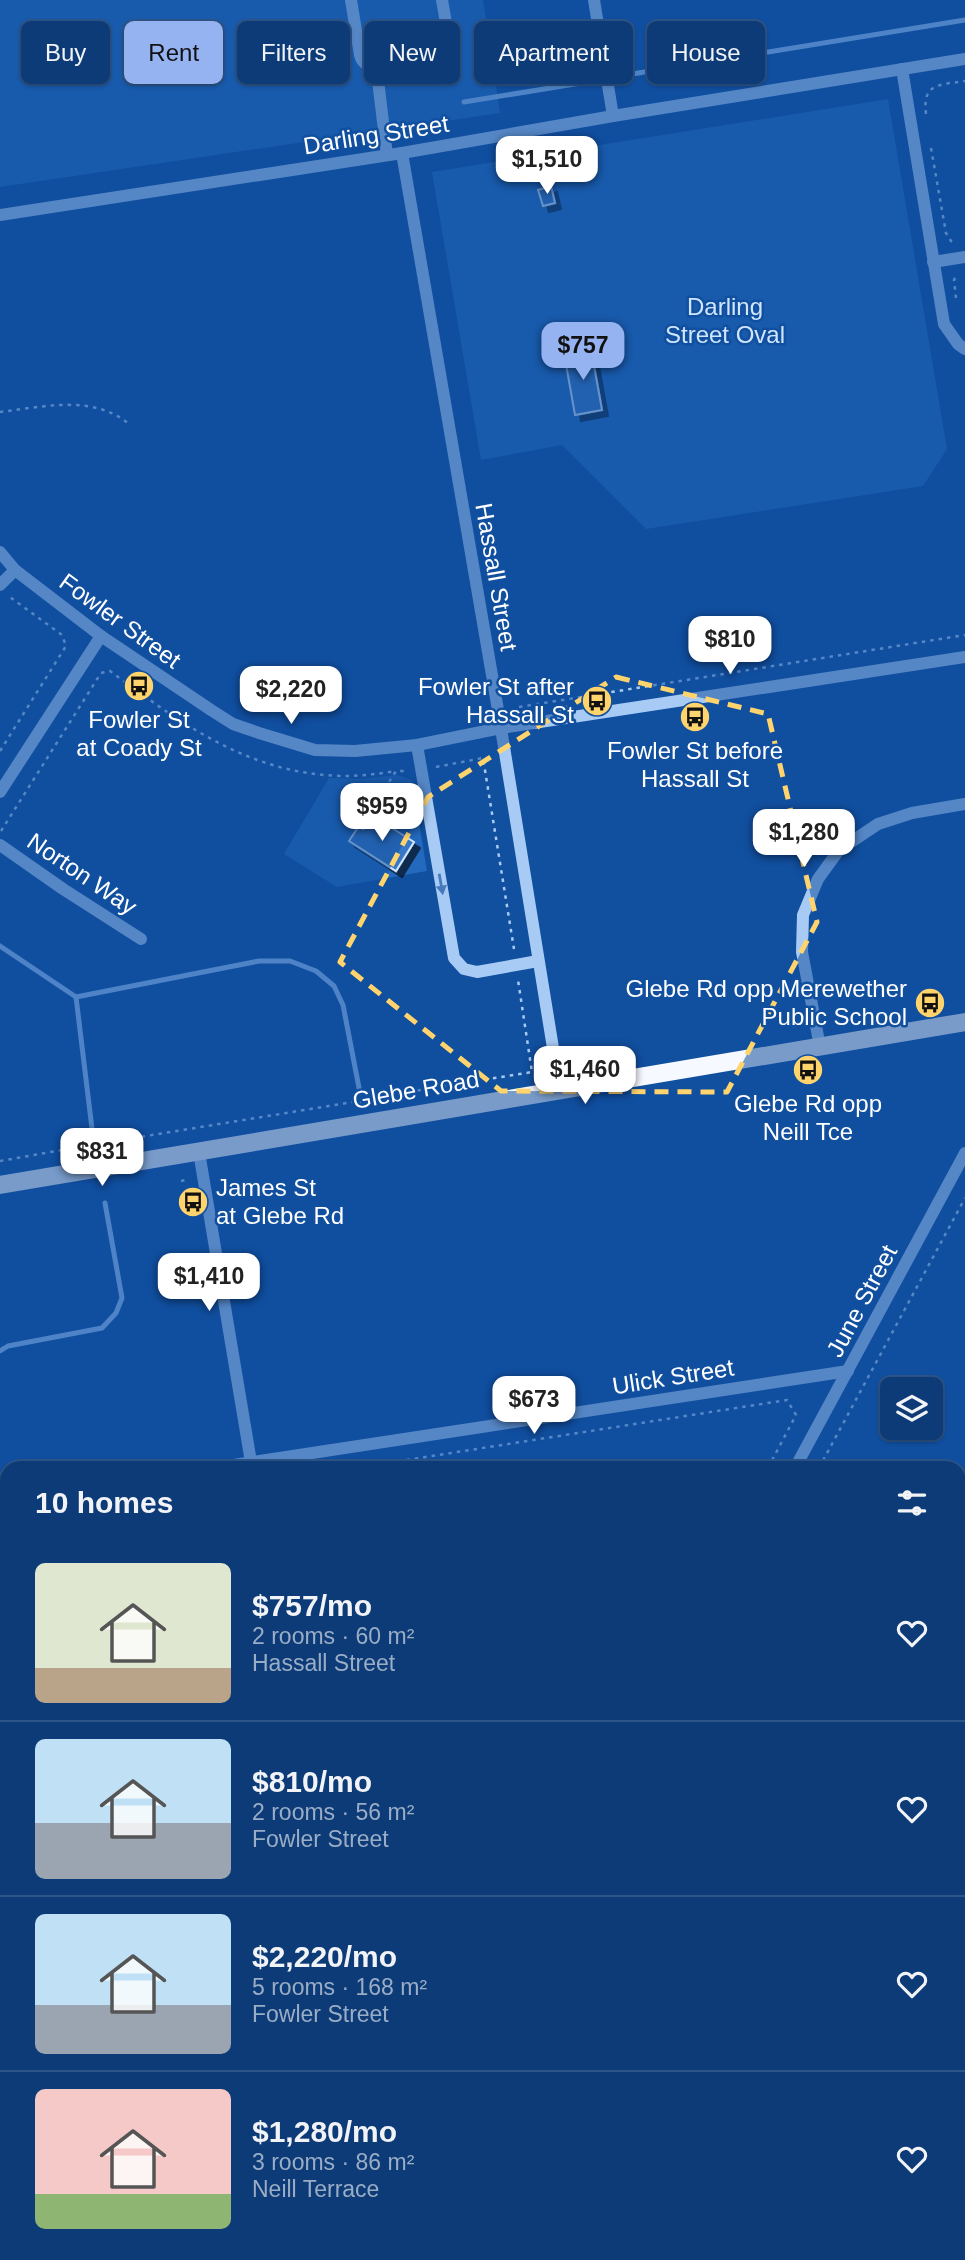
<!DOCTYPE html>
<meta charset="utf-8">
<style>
:root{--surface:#0d3b77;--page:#1b467f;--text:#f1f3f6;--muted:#9aadc6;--line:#2d5589;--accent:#95b2f1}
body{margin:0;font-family:Helvetica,sans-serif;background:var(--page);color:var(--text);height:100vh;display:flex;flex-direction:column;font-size:26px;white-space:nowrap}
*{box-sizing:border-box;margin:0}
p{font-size:23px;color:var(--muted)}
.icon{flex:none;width:38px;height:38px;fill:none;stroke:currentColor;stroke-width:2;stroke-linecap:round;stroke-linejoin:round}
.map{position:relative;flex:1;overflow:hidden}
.drawer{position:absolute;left:0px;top:1461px;width:966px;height:800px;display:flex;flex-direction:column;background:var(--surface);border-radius:21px 21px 0 0;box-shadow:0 2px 5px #0004,0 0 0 2px var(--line)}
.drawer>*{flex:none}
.hud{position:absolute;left:21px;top:21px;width:924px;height:63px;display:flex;gap:14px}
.controls{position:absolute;left:880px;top:1377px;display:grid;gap:14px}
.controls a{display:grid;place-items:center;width:63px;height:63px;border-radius:10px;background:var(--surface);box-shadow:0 2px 5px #0004,0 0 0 2px var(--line);font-size:35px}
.price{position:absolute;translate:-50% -60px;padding:0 16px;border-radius:14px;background:#fff;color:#222;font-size:23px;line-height:46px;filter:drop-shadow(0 2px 4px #0008)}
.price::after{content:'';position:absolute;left:50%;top:42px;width:21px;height:16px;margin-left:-10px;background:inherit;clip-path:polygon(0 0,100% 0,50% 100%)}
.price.on{background:var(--accent);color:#111}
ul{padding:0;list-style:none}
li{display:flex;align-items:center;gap:21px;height:175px;padding:0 35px}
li+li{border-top:2px solid var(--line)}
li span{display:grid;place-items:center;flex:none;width:196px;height:140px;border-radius:10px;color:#555}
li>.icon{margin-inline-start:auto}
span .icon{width:84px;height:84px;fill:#fffc;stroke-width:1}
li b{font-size:30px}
h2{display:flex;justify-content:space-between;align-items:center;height:84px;padding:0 35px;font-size:30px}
.tag{padding:0 24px;border-radius:10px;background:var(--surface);box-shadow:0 2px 5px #0004,0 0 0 2px var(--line);font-size:24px;line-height:63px}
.tag.on{background:var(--accent);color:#111}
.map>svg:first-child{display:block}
</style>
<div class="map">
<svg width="965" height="2260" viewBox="0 0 965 2260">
<defs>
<filter id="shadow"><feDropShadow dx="6" dy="6" stdDeviation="0" flood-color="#0009"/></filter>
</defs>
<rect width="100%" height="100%" fill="#114f9f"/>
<g fill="#2369bd">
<polygon points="0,0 483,0 500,113 0,187"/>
<polygon points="888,99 947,449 923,486 646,529 562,445 481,460 432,172"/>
<polygon points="397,775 412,780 427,871 337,887 284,854 329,778 361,779"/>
<polygon points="7,1578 7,1801 0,1802 0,1618"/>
<polygon points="0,2183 7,2183 7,2254 521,2254 517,2260 0,2260"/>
</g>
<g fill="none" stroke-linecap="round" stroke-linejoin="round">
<g stroke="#99c5f8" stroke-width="5">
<polyline points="626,75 965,20"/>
<polyline points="464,102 587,82"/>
<polyline points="0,946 76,997 259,961 290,961 316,971 334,986 343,1005 360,1093"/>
<polyline points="76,997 94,1145"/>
<polyline points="0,1351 8,1346 102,1328 116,1313 122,1298 105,1203"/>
<polyline points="0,1541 0,1572"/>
</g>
</g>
<g fill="#3978c6" stroke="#d0e5fe" stroke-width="2" filter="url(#shadow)">
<polygon points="551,186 555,203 543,206 538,190"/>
<polygon points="591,349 602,410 575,415 564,353"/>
<polygon points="371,815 414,842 396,871 349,841 359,826 363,829"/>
</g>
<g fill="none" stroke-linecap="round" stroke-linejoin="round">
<g stroke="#a8cbf5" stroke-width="2.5" stroke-dasharray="3.5 5" stroke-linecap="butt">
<path d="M926,114C922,83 939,85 965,81"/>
<polyline points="931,148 946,233 951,241 957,243"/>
<polyline points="956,298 954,280 957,274"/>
<path d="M0,412C42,407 93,394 129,424"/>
<polyline points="519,707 965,635"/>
<polyline points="469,708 475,713"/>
<polyline points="0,751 66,646 62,635 7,595"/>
<polyline points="436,767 483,758 514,949"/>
<polyline points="362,825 396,771 406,771"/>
<path d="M1,831L101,673L110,671C182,724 249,774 342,776C360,776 378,774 396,771"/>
<polyline points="792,1026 800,1026"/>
<polyline points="0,1161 79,1147 89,1149 134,1138 353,1102 365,1103 378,1097 532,1072 518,980"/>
<polyline points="181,1181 186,1180"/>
<polyline points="356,1468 787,1400 796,1415 768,1468"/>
<polyline points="819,1468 965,1198"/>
<polyline points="0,1842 7,1841"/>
<polyline points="684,2260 687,2254"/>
<polyline points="733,2260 737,2254"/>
</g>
<g stroke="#a8cbf5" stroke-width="12">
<path d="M351,0L360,55C362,62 365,65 372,65L445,51L449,46V40L442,0"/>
<polyline points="594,0 613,116"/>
<polyline points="376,64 387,155"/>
<polyline points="902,69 944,324 958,344 965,349"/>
<polyline points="402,153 498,710 560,1091"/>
<polyline points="0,215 402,153 613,116 965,59"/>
<polyline points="933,262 965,257"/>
<polyline points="0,552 15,570 101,636 211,710 233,724 259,733 315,750 355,751 417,745 501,728 965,657"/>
<polyline points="0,585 15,570"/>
<polyline points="417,745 454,958 464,969 477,972 538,961"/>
<polyline points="0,792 101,636"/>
<polyline points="0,845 63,889 141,939"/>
<polyline points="820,1047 802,952 803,915 818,879 839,850 878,824 912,813 965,804"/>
<polyline points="199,1152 252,1468"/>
<polyline points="214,1468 848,1371"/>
<polyline points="795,1468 965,1153"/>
<polyline points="0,1502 7,1501"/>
<polyline points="959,1671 965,1670"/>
<polyline points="959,1763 965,1751"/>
<polyline points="0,1820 7,1819"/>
<polyline points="0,2068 7,2066"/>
<polyline points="959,2208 965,2211"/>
<polyline points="707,2260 710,2254"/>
<polyline points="961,2260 965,2249"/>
</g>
<polyline stroke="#f6f9ff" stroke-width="18" points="0,1185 965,1022"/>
</g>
<defs><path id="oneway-solid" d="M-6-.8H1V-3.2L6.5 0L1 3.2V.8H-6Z" transform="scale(1.75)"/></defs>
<use fill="#467abd" href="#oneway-solid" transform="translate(441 884) rotate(80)"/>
<path d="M0 0H965V2260H0ZM616,677L768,714L817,922L727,1092L501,1091L340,962L428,797Z" fill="#114f9f" fill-opacity=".55" fill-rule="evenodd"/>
<path fill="none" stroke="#ffd46c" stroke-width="5" stroke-dasharray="14 9" stroke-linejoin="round" d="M616,677L768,714L817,922L727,1092L501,1091L340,962L428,797Z"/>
<defs>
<g id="bus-disc" transform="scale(1.575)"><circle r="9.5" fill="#ffd46c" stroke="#114f9f"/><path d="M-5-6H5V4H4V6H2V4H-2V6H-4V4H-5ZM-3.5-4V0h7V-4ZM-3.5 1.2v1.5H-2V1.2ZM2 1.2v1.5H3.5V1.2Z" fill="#111"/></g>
</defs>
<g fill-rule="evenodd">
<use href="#bus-disc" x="139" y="686"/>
<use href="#bus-disc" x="597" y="701"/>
<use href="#bus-disc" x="695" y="717"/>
<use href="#bus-disc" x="930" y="1003"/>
<use href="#bus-disc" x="808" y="1070"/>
<use href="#bus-disc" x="193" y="1202"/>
</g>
<g text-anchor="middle" stroke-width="5" stroke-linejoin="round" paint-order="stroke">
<g font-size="24" fill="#fff" stroke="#114f9f">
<text transform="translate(376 135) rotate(-9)" y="8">Darling Street</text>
<text transform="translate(496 577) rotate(80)" y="8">Hassall Street</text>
<text transform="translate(120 621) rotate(36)" y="8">Fowler Street</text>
<text transform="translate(82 874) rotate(34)" y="8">Norton Way</text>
<text transform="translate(416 1090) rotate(-10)" y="8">Glebe Road</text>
<text transform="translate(862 1301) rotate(-62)" y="8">June Street</text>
<text transform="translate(673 1377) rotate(-9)" y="8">Ulick Street</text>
</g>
<g font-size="24" fill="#d0e5fe" stroke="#114f9f">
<text x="725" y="315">Darling<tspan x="725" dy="28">Street Oval</tspan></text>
</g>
<g font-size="24" fill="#fff" stroke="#114f9f">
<text x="574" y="695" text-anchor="end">Fowler St after<tspan x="574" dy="28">Hassall St</tspan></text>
<text x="139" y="728">Fowler St<tspan x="139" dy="28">at Coady St</tspan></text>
<text x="695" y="759">Fowler St before<tspan x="695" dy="28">Hassall St</tspan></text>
<text x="907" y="997" text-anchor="end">Glebe Rd opp Merewether<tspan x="907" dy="28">Public School</tspan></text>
<text x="808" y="1112">Glebe Rd opp<tspan x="808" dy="28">Neill Tce</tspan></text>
<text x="216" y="1196" text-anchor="start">James St<tspan x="216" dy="28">at Glebe Rd</tspan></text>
</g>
</g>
</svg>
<div class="controls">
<a><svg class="icon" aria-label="layers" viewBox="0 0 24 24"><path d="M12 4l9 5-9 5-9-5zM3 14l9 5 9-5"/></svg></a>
</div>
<b class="price" style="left:547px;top:196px">$1,510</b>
<b class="price on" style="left:583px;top:382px">$757</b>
<b class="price" style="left:730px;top:676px">$810</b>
<b class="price" style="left:291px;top:726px">$2,220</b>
<b class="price" style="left:382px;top:843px">$959</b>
<b class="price" style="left:804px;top:869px">$1,280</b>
<b class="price" style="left:585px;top:1106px">$1,460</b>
<b class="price" style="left:102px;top:1188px">$831</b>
<b class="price" style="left:209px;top:1313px">$1,410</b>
<b class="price" style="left:534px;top:1436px">$673</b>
<div class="hud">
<a class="tag">Buy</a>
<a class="tag on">Rent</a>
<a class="tag">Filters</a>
<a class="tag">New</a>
<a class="tag">Apartment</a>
<a class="tag">House</a>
</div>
<section class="drawer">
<h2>10 homes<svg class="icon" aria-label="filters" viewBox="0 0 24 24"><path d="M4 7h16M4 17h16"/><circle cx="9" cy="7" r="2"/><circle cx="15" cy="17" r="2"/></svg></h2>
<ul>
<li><span style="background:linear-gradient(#dfe7d0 75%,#b9a48a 0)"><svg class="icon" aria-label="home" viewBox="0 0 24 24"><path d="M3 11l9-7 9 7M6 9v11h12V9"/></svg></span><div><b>$757/mo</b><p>2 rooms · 60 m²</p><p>Hassall Street</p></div><svg class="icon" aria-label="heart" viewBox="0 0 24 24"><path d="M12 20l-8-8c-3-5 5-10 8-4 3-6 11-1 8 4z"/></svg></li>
<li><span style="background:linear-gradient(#bfe0f5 60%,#9aa5b1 0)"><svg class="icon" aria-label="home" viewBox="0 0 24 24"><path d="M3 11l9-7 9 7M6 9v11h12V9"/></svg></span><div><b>$810/mo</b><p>2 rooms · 56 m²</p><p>Fowler Street</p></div><svg class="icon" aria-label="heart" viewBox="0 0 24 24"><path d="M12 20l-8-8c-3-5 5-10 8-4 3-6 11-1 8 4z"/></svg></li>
<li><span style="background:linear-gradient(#bfe0f5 65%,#9aa5b1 0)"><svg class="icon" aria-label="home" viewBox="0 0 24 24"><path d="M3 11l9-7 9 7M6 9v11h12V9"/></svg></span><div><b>$2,220/mo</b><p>5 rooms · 168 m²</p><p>Fowler Street</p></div><svg class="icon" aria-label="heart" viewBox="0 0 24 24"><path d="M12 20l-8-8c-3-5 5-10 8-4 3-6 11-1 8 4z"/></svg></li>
<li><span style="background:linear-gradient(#f6c9c9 75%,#8fb573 0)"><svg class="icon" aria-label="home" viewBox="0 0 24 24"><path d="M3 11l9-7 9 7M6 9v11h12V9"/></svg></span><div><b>$1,280/mo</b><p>3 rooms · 86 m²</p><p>Neill Terrace</p></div><svg class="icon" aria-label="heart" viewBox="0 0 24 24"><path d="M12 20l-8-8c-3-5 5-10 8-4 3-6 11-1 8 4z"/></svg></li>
</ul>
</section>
</div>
